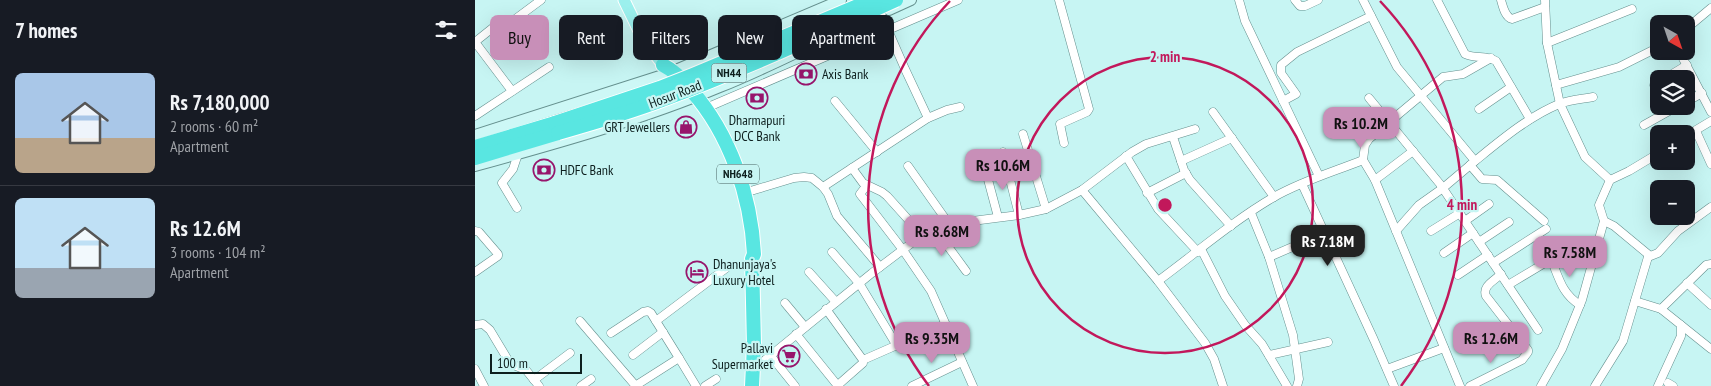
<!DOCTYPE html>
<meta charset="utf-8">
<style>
:root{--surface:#171b24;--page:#242831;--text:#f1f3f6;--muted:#9ea1a6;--line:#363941;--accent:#c88fb8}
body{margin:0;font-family:"PT Sans Narrow",sans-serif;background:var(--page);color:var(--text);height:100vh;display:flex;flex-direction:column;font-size:19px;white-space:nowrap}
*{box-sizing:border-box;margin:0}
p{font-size:16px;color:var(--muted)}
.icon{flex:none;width:28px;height:28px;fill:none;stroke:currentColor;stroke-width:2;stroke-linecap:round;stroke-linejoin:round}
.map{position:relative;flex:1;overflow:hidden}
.details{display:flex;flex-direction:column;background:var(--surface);width:475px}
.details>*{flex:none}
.hud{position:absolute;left:15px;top:15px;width:475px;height:45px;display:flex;gap:10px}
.needle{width:32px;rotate:140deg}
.controls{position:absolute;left:1175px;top:15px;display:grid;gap:10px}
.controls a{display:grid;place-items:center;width:45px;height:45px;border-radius:8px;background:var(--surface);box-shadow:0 5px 20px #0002;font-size:25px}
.scale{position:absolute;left:15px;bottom:12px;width:92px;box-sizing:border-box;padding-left:5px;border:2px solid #0d1f1e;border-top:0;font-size:14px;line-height:18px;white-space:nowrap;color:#0d1f1e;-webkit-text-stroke:4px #c7f5f3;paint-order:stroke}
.price{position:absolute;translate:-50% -42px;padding:0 11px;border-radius:10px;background:var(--accent);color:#111;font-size:16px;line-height:32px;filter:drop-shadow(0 1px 2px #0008)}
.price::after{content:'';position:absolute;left:50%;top:30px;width:15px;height:11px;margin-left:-8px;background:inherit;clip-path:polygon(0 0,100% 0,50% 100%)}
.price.on{background:#222;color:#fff}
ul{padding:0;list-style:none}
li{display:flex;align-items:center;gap:15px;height:125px;padding:0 15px}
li+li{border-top:1px solid var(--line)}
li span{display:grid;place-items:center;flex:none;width:140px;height:100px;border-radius:8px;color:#555}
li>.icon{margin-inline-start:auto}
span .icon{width:60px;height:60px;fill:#fffc;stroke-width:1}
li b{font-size:21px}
h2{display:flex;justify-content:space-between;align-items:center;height:60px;padding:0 15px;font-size:21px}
.pill{padding:0 18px;border-radius:8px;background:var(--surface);box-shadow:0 5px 20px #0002;font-size:18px;line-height:45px}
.pill.on{background:var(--accent);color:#111}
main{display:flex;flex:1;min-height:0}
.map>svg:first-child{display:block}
</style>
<main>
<section class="details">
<h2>7 homes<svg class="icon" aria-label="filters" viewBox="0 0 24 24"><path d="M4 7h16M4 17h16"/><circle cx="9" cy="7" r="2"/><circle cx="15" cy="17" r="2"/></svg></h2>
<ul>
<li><span style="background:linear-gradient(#a9c7e8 65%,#b9a48a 0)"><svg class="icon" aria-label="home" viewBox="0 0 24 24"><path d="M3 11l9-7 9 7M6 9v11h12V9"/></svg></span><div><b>Rs 7,180,000</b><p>2 rooms · 60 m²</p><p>Apartment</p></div></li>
<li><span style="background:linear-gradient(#bfe0f5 70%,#9aa5b1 0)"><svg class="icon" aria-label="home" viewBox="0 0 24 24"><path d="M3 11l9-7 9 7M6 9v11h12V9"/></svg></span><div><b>Rs 12.6M</b><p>3 rooms · 104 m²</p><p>Apartment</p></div></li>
</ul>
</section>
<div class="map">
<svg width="1236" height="386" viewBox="0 0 1236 386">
<rect width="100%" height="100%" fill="#c7f5f3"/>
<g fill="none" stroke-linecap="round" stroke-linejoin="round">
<g stroke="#65908e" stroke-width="9">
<g id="street">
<polyline points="584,0 614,109 612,112 585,124 589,143"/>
<polyline points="764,0 770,21 844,176"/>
<polyline points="820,0 825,6 830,6 843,0"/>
<path d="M888,0L922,67L1000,161C1026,140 1053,117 1084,104C1094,100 1107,99 1118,97"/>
<path d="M962,0L990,54C1000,59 1011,55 1021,61L1055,119"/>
<path d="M1026,0C1028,7 1030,17 1037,19L1070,7"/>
<polyline points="1070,0 1072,43 1085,104 1110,157 1135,180"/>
<polyline points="406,14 430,69 453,118"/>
<polyline points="20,26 0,42 37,91"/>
<polyline points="1211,29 1236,8"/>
<polyline points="1072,43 1157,9"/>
<polyline points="1204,51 1236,112"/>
<polyline points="55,55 38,24 39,20 66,0"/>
<polyline points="1189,79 1212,65"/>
<polyline points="1081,85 1144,67 1184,47"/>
<polyline points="1179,85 1184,82"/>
<polyline points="894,98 965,184 1063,330"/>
<polyline points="360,101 402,152"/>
<polyline points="808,101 821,94 806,73 806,65 822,52 896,16"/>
<polyline points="1211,102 1227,93"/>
<polyline points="231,108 483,0"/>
<polyline points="1004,109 1036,87"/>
<polyline points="738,112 799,197"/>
<polyline points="0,116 74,67"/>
<polyline points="1169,125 1203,106"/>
<polyline points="1221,131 1236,164"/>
<polyline points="548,134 571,209"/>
<polyline points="1211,136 1236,121"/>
<polyline points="698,137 709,170 715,180 756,226"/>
<polyline points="528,152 544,215"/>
<polyline points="651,156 683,209 723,252"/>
<polyline points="888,160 890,145 894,139 968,77 988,74 1016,58"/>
<polyline points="706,161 757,138"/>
<polyline points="995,165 1007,179 1022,180 1069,221"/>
<polyline points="433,166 474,224"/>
<polyline points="377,168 388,183 407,192 412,196 448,236"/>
<polyline points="511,172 523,217"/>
<polyline points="900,180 938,151"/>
<polyline points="827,184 899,340 919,386"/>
<polyline points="392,185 385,194 428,250 456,291 498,386"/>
<polyline points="348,187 453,118 472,110 485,107"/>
<polyline points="607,190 683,281 730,343 739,359 748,386"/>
<polyline points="269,193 319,178 329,177 337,178 348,187 353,194 362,216 405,267"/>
<polyline points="672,193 711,173"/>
<polyline points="42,208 27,183 38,169 43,154"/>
<polyline points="776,213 794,257 850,233"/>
<polyline points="990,221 1014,204"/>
<polyline points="461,230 491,271"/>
<polyline points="0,231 4,232 23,254 23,256 0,272"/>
<polyline points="921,231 944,205 968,188 1000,161"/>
<polyline points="956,231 985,213"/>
<polyline points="1004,242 1034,222"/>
<polyline points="726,249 750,296 770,325 787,344 812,386"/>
<polyline points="357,252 384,283 422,346"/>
<polyline points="969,253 998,233"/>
<polyline points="1174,255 1139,226 1129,221 1124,205 1135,180 1154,171 1184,153"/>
<polyline points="794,257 818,335 824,379 822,386"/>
<path d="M1076,259C1084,278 1087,294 1105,305"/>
<polyline points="1018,263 1071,229"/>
<polyline points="334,272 361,302"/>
<polyline points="983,275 1013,255"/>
<path d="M683,281C721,253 758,221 799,197C827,181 858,172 888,160L900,180L985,386"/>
<polyline points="1212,283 1236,305"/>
<polyline points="1033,285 1093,249"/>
<polyline points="1160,301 1186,309 1206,325 1206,336 1183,386"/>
<polyline points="310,303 330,327"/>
<polyline points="351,309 388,360 388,363 363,385"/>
<polyline points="1186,309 1231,265 1236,264"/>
<polyline points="105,321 160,385"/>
<polyline points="181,321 254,266"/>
<polyline points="0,325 8,324 15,330 33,360 36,364 51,370 64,386"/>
<polyline points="1206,325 1236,349"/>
<polyline points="136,333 168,312 173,311 176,313 204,358"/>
<polyline points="321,334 363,386"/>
<polyline points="158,355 188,332"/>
<polyline points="295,355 320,386"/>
<polyline points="794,355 853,342"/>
<polyline points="388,360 470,324"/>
<polyline points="0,369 9,386"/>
<polyline points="279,369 397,273 442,239 474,224 544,215 571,209 607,190 657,152 671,144 720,129"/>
<polyline points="912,369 969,348"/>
<polyline points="59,380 95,353"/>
<polyline points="1193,383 1198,386"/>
<polyline points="106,386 116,379"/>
<polyline points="160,386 204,358 221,386"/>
<polyline points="230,386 241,379"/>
<polyline points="437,386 487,362"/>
<path d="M995,386L1047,360L1053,352V350L1011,296C1007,286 1019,281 1026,274"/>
<polyline points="1066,386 1087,349 1107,300 1129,221"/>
<polyline points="1120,386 1148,341 1173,257 1183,253 1203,231 1236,207"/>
</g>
</g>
<g stroke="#65908e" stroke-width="12">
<g id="secondary">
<polyline points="414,10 436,0"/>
<polyline points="0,135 191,74 366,0"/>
<path d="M0,166C83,143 166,120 245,87C278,74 310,58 342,43"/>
</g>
</g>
<g stroke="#fff" stroke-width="13">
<polyline id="primary" points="149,0 167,37 188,65"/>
</g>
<g stroke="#fff" stroke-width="16">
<g id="highway">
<path d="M188,65C200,71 207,80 216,90C255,134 276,196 279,254L277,259L279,345L277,386"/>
<polyline points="0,147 80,123"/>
<polyline points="0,158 83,133"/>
</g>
</g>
<use href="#street" stroke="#fff" stroke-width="8"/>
<use href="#secondary" stroke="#cdf8f6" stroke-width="10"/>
<use href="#primary" stroke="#9bf0ed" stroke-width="11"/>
<use href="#highway" stroke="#59e6e1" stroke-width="14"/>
<g stroke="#fff" stroke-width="16" stroke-linecap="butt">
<g id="highway-bridge">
<polyline points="80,123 185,88 218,75 397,0"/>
<path d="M83,133C118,123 153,113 187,100C267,70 344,35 421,0"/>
</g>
</g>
<use href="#highway-bridge" stroke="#59e6e1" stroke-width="14"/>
</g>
<g fill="none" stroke="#c2185b" stroke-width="2.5">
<circle cx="690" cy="205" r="148"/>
<path d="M454 386A297 297 0 0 1 475 1M905 1A297 297 0 0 1 926 386"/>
</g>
<defs>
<g id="bank-ring" transform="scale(1.125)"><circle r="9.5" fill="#c7f5f3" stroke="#97156c" stroke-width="1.5"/><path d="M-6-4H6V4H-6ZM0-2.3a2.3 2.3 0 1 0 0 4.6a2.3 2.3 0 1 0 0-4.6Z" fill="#97156c"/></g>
<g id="shop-ring" transform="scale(1.125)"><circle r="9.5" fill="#c7f5f3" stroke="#97156c" stroke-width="1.5"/><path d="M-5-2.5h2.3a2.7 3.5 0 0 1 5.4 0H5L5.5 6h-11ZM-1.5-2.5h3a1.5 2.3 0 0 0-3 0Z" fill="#97156c"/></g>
<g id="hotel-ring" transform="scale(1.125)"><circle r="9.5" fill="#c7f5f3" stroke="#97156c" stroke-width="1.5"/><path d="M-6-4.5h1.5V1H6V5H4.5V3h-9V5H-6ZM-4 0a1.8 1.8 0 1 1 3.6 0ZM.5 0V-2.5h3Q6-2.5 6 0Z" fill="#97156c"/></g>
<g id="supermarket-ring" transform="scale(1.125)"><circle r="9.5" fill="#c7f5f3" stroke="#97156c" stroke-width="1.5"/><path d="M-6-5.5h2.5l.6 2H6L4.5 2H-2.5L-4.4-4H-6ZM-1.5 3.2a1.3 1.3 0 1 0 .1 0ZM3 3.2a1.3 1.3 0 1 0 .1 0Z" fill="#97156c"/></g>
</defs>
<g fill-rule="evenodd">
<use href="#bank-ring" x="331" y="74"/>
<use href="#bank-ring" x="282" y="98"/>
<use href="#shop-ring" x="211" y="127"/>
<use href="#bank-ring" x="69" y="170"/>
<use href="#hotel-ring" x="222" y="272"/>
<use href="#supermarket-ring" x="314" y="356"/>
</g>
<g text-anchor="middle" stroke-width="4.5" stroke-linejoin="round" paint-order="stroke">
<g fill="#c7f5f3" stroke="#455f5e" stroke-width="1">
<rect x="236.5" y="63.5" width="35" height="19" rx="4"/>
<rect x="242" y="164.5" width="42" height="19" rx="4"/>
</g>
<g font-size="12" font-weight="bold" fill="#0d1f1e">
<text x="254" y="77">NH44</text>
<text x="263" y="178">NH648</text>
</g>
<g font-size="14" fill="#0d1f1e" stroke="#c7f5f3" text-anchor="start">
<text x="347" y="79">Axis Bank</text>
<text x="282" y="125" text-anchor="middle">Dharmapuri<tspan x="282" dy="16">DCC Bank</tspan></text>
<text x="195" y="132" text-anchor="end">GRT Jewellers</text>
<text x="85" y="175">HDFC Bank</text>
<text x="238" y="269">Dhanunjaya's<tspan x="238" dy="16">Luxury Hotel</tspan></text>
<text x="298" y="353" text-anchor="end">Pallavi<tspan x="298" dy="16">Supermarket</tspan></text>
</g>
<g font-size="14" fill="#0d1f1e" stroke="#c7f5f3">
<text transform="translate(200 94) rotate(-21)" y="5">Hosur Road</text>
</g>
</g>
<circle cx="690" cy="205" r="8" fill="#c2185b" stroke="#c7f5f3" stroke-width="2.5"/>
<g font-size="15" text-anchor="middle" font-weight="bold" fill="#c2185b" stroke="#c7f5f3" stroke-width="4.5" stroke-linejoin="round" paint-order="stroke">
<text x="690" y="62">2 min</text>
<text x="987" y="210">4 min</text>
</g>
</svg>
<div class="controls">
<a><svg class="needle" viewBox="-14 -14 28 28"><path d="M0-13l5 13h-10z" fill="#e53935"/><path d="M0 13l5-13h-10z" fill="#9ea1a6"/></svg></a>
<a><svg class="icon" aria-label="layers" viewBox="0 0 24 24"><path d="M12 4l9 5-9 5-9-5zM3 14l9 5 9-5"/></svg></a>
<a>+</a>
<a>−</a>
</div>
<div class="scale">100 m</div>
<b class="price" style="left:886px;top:149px">Rs 10.2M</b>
<b class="price" style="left:528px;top:191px">Rs 10.6M</b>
<b class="price" style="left:467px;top:257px">Rs 8.68M</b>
<b class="price on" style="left:853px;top:267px">Rs 7.18M</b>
<b class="price" style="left:1095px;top:278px">Rs 7.58M</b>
<b class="price" style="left:457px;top:364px">Rs 9.35M</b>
<b class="price" style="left:1016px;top:364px">Rs 12.6M</b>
<div class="hud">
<a class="pill on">Buy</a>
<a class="pill">Rent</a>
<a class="pill">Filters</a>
<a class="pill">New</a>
<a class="pill">Apartment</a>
</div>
</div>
</main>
